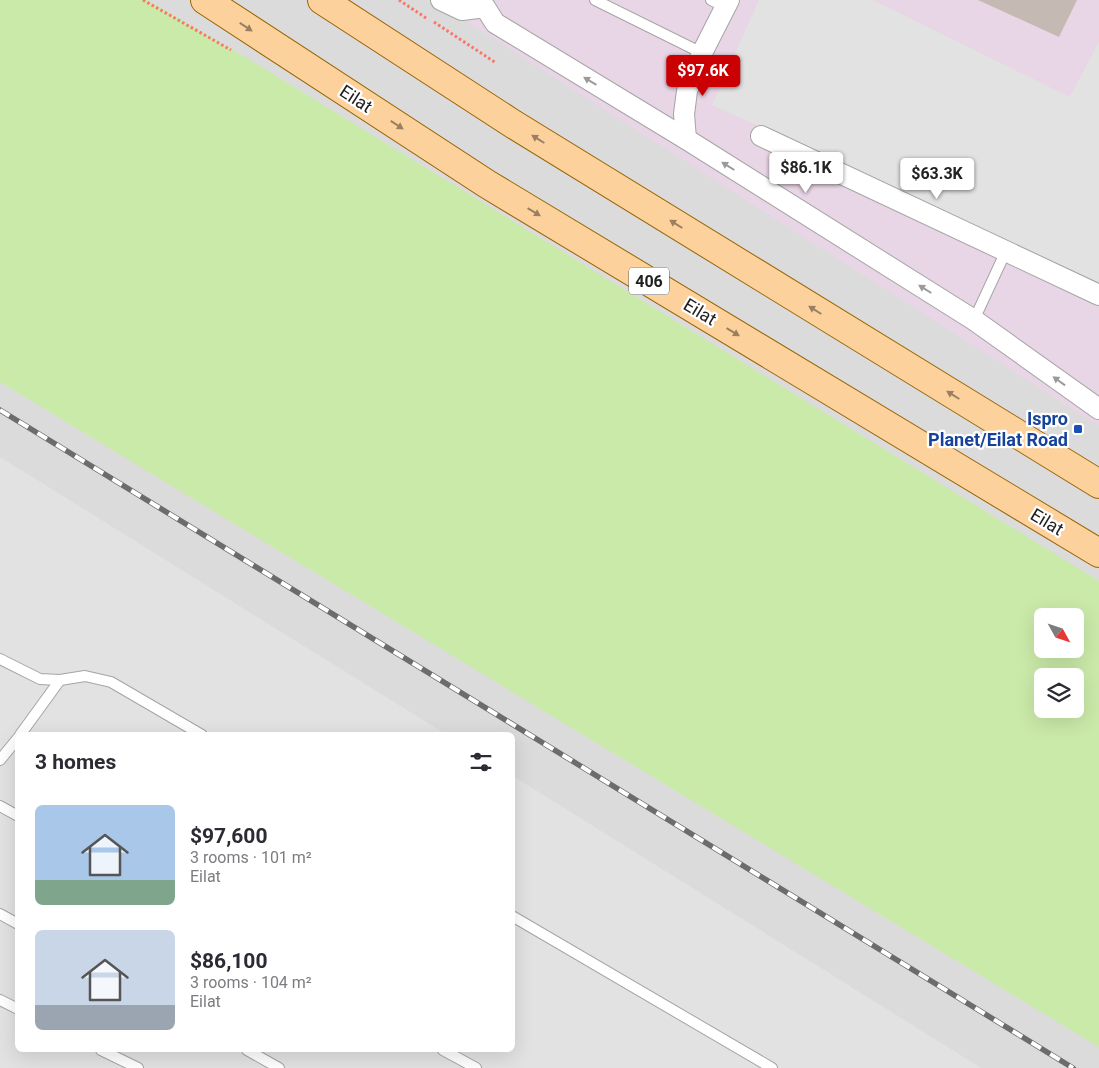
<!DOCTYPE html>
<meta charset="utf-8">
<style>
:root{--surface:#fff;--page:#f2f2f3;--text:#2b2b33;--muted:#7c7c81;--accent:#cb0003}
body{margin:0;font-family:Roboto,sans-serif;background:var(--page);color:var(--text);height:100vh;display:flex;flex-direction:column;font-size:19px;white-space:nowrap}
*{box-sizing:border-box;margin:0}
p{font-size:16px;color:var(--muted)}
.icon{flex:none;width:28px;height:28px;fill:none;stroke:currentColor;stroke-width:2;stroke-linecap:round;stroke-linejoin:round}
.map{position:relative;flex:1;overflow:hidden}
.side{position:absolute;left:15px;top:732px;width:500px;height:320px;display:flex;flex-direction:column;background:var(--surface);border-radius:8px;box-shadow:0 5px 20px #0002}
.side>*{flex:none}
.needle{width:32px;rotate:130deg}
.controls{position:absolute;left:1034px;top:608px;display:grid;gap:10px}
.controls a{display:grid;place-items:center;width:50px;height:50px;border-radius:8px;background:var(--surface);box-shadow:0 5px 20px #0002;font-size:25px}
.price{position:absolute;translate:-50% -42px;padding:0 11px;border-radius:5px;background:#fff;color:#222;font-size:16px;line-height:32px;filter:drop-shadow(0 1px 2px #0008)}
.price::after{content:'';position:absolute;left:50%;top:30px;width:15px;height:11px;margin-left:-8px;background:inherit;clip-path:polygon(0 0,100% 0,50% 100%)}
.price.active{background:var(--accent);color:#fff}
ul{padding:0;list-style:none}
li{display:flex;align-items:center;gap:15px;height:125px;padding:0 20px}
li span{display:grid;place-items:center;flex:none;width:140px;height:100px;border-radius:8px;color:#555}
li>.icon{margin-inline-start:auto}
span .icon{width:60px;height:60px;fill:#fffc;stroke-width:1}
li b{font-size:21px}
h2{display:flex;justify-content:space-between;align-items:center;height:60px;padding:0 20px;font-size:21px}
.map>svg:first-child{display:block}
</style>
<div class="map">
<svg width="1099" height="1068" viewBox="0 0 1099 1068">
<rect width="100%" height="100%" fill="#efebe4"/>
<path fill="#dcdbdb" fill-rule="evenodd" d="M0,0H1099V1068H0ZM1042,616H1075V649H1042ZM1042,676H1075V709H1042ZM18,735H512V1050H18Z"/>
<polygon fill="#e8d5e5" points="433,0 1099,0 1099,426"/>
<path fill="#caeaa9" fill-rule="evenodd" d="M0,0H147L255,63L1099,581V1047L0,382ZM1042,616H1075V649H1042ZM1042,676H1075V709H1042Z"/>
<g fill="#e2e2e2">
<polygon points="759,0 873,0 1070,97 1099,41 1099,282 712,105"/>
<polygon points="0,457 447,735 18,735 18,1050 512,1050 513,776 981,1068 0,1068"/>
</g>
<polygon fill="#c4bab3" points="978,0 1077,0 1059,37"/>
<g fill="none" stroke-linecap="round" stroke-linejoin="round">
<g stroke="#a5a5a5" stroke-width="12">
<g id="service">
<polyline points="595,0 702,53"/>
<polyline points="711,0 725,7"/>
<polyline points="974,320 1006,251"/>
<polyline points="0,659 40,679 60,680 85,676 111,682 202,735"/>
<polyline points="20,735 60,680"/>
<polyline points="0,760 18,738"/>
<polyline points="0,806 18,816"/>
<polyline points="0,914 18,924"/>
<polyline points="512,916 772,1068"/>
<polyline points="0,1000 18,1009"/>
<polyline points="101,1050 138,1068"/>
<polyline points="247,1050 279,1068"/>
<polyline points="443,1050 476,1068"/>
</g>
</g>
<g stroke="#a5a5a5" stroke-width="22">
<g id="minor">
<polyline points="441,0 462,10 485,7 495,23 686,139 974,320 1099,409"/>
<polyline points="761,136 1099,295"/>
<polyline points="686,139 684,114 687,91 702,53 729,0"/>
</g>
</g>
<g stroke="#976300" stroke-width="30">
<g id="primary">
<polyline points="205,0 487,184 1099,553"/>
<polyline points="322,0 513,124 1099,484"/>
</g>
</g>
<g stroke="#fb7668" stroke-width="3" stroke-dasharray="2.5 2.5" stroke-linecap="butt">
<polyline points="143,0 231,50"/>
<polyline points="399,0 426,18"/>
<polyline points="434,22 496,63"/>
</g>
<use href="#service" stroke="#fff" stroke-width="10"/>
<use href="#minor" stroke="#fff" stroke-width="20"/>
<use href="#primary" stroke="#fdd19b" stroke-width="28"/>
<g stroke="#6c6c6c" stroke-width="5.5">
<polyline id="rail" points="0,410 1073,1068"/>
</g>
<use href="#rail" stroke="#fff" stroke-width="4" stroke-dasharray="11" stroke-linecap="butt"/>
</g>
<defs><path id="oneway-solid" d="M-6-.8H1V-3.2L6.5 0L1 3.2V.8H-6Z" transform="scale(1.25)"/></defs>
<g fill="#998063">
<use href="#oneway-solid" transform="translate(246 27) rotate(33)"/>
<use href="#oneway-solid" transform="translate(397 125) rotate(33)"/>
<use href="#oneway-solid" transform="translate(538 139) rotate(-148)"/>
<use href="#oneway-solid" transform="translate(534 212) rotate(31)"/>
<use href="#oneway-solid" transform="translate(676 224) rotate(-148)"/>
<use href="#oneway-solid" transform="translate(815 310) rotate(-148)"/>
<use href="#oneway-solid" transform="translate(733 332) rotate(31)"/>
<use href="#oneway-solid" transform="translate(953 395) rotate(-148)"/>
</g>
<g fill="#9a9a9a">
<use href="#oneway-solid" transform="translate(590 81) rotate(-149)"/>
<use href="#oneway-solid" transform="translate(728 166) rotate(-148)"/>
<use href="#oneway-solid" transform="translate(925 289) rotate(-148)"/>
<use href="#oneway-solid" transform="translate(1059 381) rotate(-144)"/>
</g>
<rect fill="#1a4fb4" stroke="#fff" stroke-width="2" x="1073" y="424" width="10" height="10" rx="2.5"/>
<g text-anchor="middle" stroke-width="4.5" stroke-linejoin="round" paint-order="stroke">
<rect fill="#fff" stroke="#626262" stroke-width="1" x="629" y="267.5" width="40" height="27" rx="4"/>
<g font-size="16" font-weight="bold" fill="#1e1e1e">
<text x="649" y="287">406</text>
</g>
<g font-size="18" fill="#1e1e1e" stroke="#fff">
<text transform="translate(356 99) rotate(33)" y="6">Eilat</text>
<text transform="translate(700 312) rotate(31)" y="6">Eilat</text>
<text transform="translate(1047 522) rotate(31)" y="6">Eilat</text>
</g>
<g font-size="18" font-weight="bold" fill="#164399" stroke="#fff" text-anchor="end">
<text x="1068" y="425">Ispro<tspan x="1068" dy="21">Planet/Eilat Road</tspan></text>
</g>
</g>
</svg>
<div class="controls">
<a><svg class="needle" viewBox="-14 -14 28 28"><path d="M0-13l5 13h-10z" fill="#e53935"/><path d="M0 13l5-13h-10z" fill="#7c7c81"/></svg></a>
<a><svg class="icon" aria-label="layers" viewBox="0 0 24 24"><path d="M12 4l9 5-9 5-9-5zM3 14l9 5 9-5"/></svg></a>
</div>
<b class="price active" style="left:703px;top:97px">$97.6K</b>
<b class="price" style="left:806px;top:194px">$86.1K</b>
<b class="price" style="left:937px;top:200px">$63.3K</b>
<section class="side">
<h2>3 homes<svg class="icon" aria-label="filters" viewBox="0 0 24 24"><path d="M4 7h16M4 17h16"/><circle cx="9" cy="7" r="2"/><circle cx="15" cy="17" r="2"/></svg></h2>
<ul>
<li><span style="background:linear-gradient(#a9c7e8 75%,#7fa58c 0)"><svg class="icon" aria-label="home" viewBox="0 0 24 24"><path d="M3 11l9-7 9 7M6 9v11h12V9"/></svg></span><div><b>$97,600</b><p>3 rooms · 101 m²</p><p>Eilat</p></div></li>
<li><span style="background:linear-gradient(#c9d6e8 75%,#9aa5b1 0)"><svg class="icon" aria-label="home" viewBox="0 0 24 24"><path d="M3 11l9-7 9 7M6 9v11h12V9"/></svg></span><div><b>$86,100</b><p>3 rooms · 104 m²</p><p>Eilat</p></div></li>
</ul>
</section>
</div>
